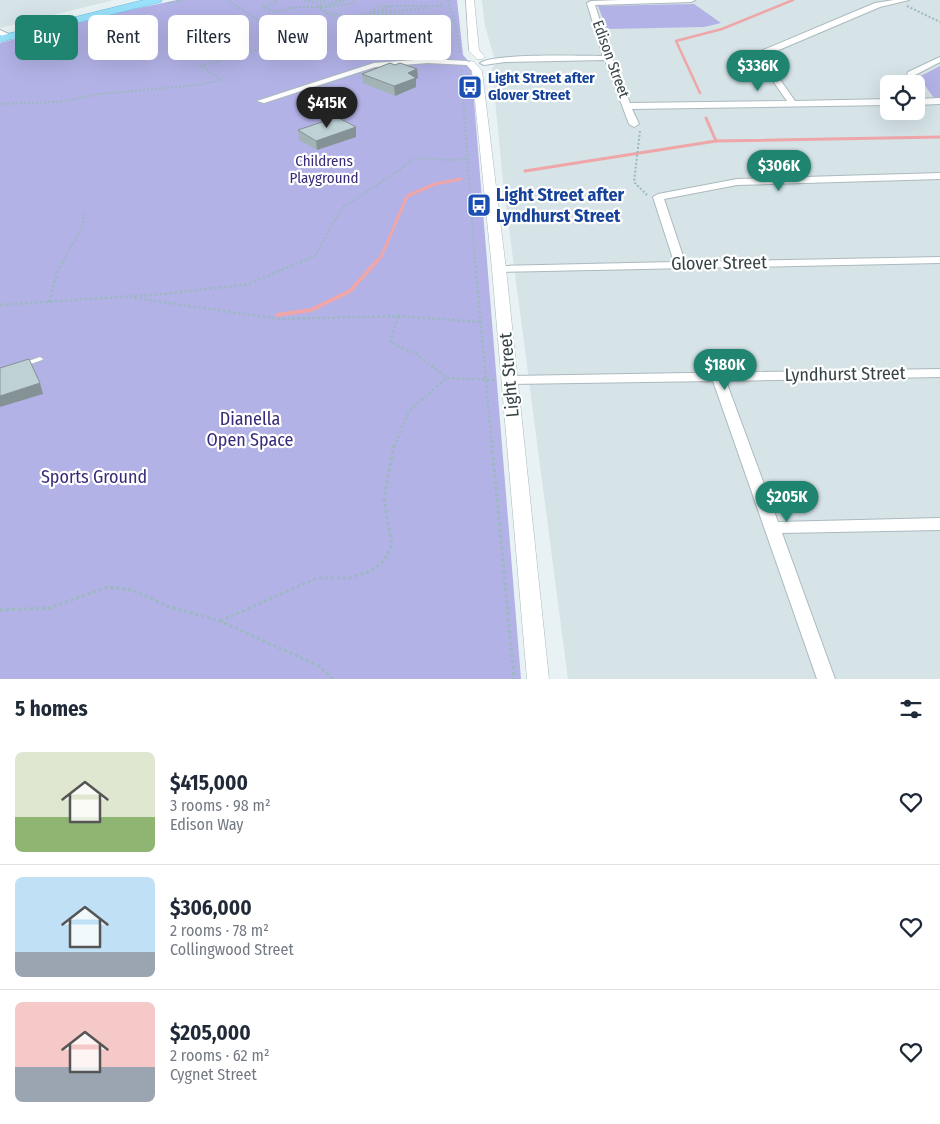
<!DOCTYPE html>
<meta charset="utf-8">
<style>
:root{--surface:#fff;--page:#f6f6f7;--text:#1f2937;--muted:#747a83;--line:#e0e1e3;--accent:#1f8470}
body{margin:0;font-family:"Fira Sans Condensed",sans-serif;background:var(--page);color:var(--text);height:100vh;display:flex;flex-direction:column;font-size:19px;white-space:nowrap}
*{box-sizing:border-box;margin:0}
p{font-size:16px;color:var(--muted)}
.icon{flex:none;width:28px;height:28px;fill:none;stroke:currentColor;stroke-width:2;stroke-linecap:round;stroke-linejoin:round}
.map{position:relative;height:679px;overflow:hidden}
.details{display:flex;flex-direction:column;background:var(--surface);flex:1}
.details>*{flex:none}
.hud{position:absolute;left:15px;top:15px;width:500px;height:45px;display:flex;gap:10px}
.controls{position:absolute;left:880px;top:75px;display:grid;gap:10px}
.controls a{display:grid;place-items:center;width:45px;height:45px;border-radius:8px;background:var(--surface);box-shadow:0 5px 20px #0002;font-size:25px}
.price{position:absolute;translate:-50% -42px;padding:0 11px;border-radius:18px;background:var(--accent);color:#fff;font-size:16px;line-height:32px;filter:drop-shadow(0 1px 2px #0008)}
.price::after{content:'';position:absolute;left:50%;top:30px;width:15px;height:11px;margin-left:-8px;background:inherit;clip-path:polygon(0 0,100% 0,50% 100%)}
.price.selected{background:#222;color:#fff}
ul{padding:0;list-style:none}
li{display:flex;align-items:center;gap:15px;height:125px;padding:0 15px}
li+li{border-top:1px solid var(--line)}
li span{display:grid;place-items:center;flex:none;width:140px;height:100px;border-radius:8px;color:#555}
li>.icon{margin-inline-start:auto}
span .icon{width:60px;height:60px;fill:#fffc;stroke-width:1}
li b{font-size:21px}
h2{display:flex;justify-content:space-between;align-items:center;height:60px;padding:0 15px;font-size:21px}
.chip{padding:0 18px;border-radius:8px;background:var(--surface);box-shadow:0 5px 20px #0002;font-size:18px;line-height:45px}
.chip.selected{background:var(--accent);color:#fff}
.map>svg:first-child{display:block}
</style>
<div class="map">
<svg width="940" height="679" viewBox="0 0 940 679">
<rect width="100%" height="100%" fill="#e8f1f4"/>
<g fill="#d6e3e7" fill-rule="evenodd">
<polygon points="0,0 114,0 0,28"/>
<path d="M482,0H940V679H568L503,182L492,68L496,64L485,26ZM889,84H916V111H889Z"/>
</g>
<g fill="#b2b2e7">
<polygon points="177,0 457,0 463,55 471,64 521,679 0,679 0,43 101,16"/>
<polygon points="694,4 721,23 704,27 607,29 598,6"/>
<polygon points="940,66 940,98 934,98 919,77"/>
</g>
<g fill="none" stroke-linecap="round" stroke-linejoin="round">
<polyline stroke="#efa6a8" stroke-width="2.5" points="700,93 676,41 722,29 793,0"/>
<g stroke="#efa6a8" stroke-width="3">
<polyline points="706,118 716,141"/>
<polyline points="525,171 716,141 940,137"/>
<polyline points="376,262 381,257 407,196 435,184 461,179"/>
</g>
<polyline stroke="#efa6a8" stroke-width="4" points="277,315 311,310 350,291 377,261"/>
<g stroke="#abbabf" stroke-width="2">
<polygon id="service" points="40,357 43,359 42,360 22,367 19,365 20,364"/>
</g>
<g stroke="#abbabf" stroke-width="2">
<g id="minor">
<path d="M620,0H695L691,2L595,5L612,58L630,103L787,101L757,58L761,51L875,3L894,0H909L880,7L767,55L765,58L795,101L889,99V105L632,109L639,124L634,127L629,124L605,60L505,62L484,65L480,63C494,53 581,56 603,56L587,3L591,1Z"/>
<polygon points="0,30 11,35 11,39 5,39 0,35"/>
<polygon points="940,57 940,62 915,75 914,78 919,84 918,86 916,86 916,84 910,84 906,78 908,72"/>
<polygon points="428,59 467,61 471,63 467,65 428,63 375,67 264,103 257,101 374,63"/>
<polygon points="940,98 940,104 916,105 916,99"/>
<polygon points="940,173 940,179 737,185 664,199 685,262 940,257 940,263 499,272 493,269 499,266 674,262 653,197 658,194 737,179"/>
<polygon points="940,369 940,377 726,381 778,522 940,518 940,530 782,533 835,679 817,679 713,381 510,384 503,380 510,376"/>
</g>
</g>
<g stroke="#abbabf" stroke-width="1">
<g id="tertiary">
<polygon points="466,0 474,0 479,50 485,57 483,59 477,59 469,51"/>
<polygon points="471,61 474,62 482,71 506,269 549,679 527,679 492,269 472,71 466,64"/>
</g>
</g>
<g stroke="#69c2e1" stroke-width="1">
<polygon id="primary" points="144,0 162,0 161,2 0,42 0,36"/>
</g>
<g stroke="#9cb9c0" stroke-width="2" stroke-dasharray="2 2" stroke-linecap="butt">
<polyline points="275,0 277,3 263,6 273,12 297,7 321,7"/>
<polyline points="304,0 313,2 327,0"/>
<polyline points="448,0 455,23 460,54"/>
<polyline points="168,3 183,0"/>
<polyline points="320,5 341,0"/>
<polyline points="317,6 327,12 349,17 369,13 379,6 442,6 441,0"/>
<polyline points="327,6 347,0"/>
<polyline points="907,6 940,22"/>
<polyline points="321,7 329,7"/>
<polyline points="321,7 326,14 335,16"/>
<polyline points="329,7 349,4 356,0"/>
<polyline points="374,12 393,6"/>
<polyline points="382,12 429,8"/>
<polyline points="369,14 441,16 454,22"/>
<polyline points="461,70 475,262"/>
<polyline points="221,80 201,66 274,45 264,24 227,0"/>
<polyline points="0,104 57,102 100,94 198,85 221,80"/>
<polyline points="640,131 634,182 647,195"/>
<polyline points="63,262 82,227 85,212"/>
<polyline points="300,262 315,256 341,209 401,169 411,160 422,158 448,160 468,159"/>
</g>
<g stroke="#9cb9c0" stroke-width="2.5" stroke-dasharray="2.5 2.5" stroke-linecap="butt">
<polyline points="475,261 492,447"/>
<polyline points="134,298 279,319 398,316 480,322"/>
<polyline points="49,302 57,273 63,261"/>
<polyline points="0,305 163,294 249,284 303,261"/>
<polyline points="398,316 390,342 416,354 447,378 496,380"/>
<polyline points="394,447 409,411 447,378"/>
</g>
<g stroke="#9cb9c0" stroke-width="3" stroke-dasharray="3 3" stroke-linecap="butt">
<polyline points="492,445 514,679"/>
<polyline points="0,610 49,608 108,587 132,590 167,606 220,621 319,666 333,679"/>
<polyline points="220,621 317,578 349,578 371,571 384,561 392,545 384,499 394,445"/>
</g>
<use href="#service" fill="#fff" fill-rule="evenodd"/>
<use href="#minor" fill="#fff" fill-rule="evenodd"/>
<use href="#tertiary" fill="#fff" fill-rule="evenodd"/>
<use href="#primary" fill="#99e1fb" fill-rule="evenodd"/>
</g>
<g fill="#a3b4b7">
<polygon points="395,65 417,69 418,78 416,79 416,87 395,96 363,83 362,74"/>
<polygon points="298,130 356,137 317,150 299,140"/>
</g>
<g fill="#859295">
<polygon points="417,69 418,78 416,79 416,87 395,96 394,86 408,73"/>
<polygon points="356,127 356,137 317,150 316,141"/>
<polygon points="40,383 43,394 0,407 0,396"/>
</g>
<g fill="#bed1d5" stroke="#859295">
<polygon points="390,63 395,65 400,63 417,69 408,73 416,78 394,86 362,74"/>
<polygon points="337,117 356,127 316,141 298,130"/>
<polygon points="29,359 40,383 0,396 0,368"/>
</g>
<defs>
<g id="bus-square" transform="scale(1.25)"><rect x="-9" y="-9" width="18" height="18" rx="4" fill="#1a4fb4" stroke="#fff"/><path d="M-5-6H5V4H4V6H2V4H-2V6H-4V4H-5ZM-3.5-4V0h7V-4ZM-3.5 1.2v1.5H-2V1.2ZM2 1.2v1.5H3.5V1.2Z" fill="#fff"/></g>
</defs>
<g fill-rule="evenodd">
<use href="#bus-square" x="470" y="87"/>
<use href="#bus-square" x="479" y="205"/>
</g>
<g text-anchor="middle" stroke-width="4.5" stroke-linejoin="round" paint-order="stroke">
<g font-size="15" fill="#374447" stroke="#fff">
<text transform="translate(611 59) rotate(70)" y="5">Edison Street</text>
</g>
<g font-size="15" font-weight="bold" fill="#164399" stroke="#fff" text-anchor="start">
<text x="488" y="83">Light Street after<tspan x="488" dy="17">Glover Street</tspan></text>
</g>
<g font-size="15" fill="#392b77" stroke="#fff">
<text x="324" y="166">Childrens<tspan x="324" dy="17">Playground</tspan></text>
</g>
<g font-size="18" font-weight="bold" fill="#164399" stroke="#fff" text-anchor="start">
<text x="496" y="201">Light Street after<tspan x="496" dy="21">Lyndhurst Street</tspan></text>
</g>
<g font-size="18" fill="#374447" stroke="#fff">
<text transform="translate(719 263) rotate(-1)" y="6">Glover Street</text>
<text transform="translate(845 374) rotate(-1)" y="6">Lyndhurst Street</text>
<text transform="translate(509 375) rotate(-95)" y="6">Light Street</text>
</g>
<g font-size="18" fill="#392b77" stroke="#fff">
<text x="250" y="425">Dianella<tspan x="250" dy="21">Open Space</tspan></text>
<text x="94" y="483">Sports Ground</text>
</g>
</g>
</svg>
<div class="controls">
<a><svg class="icon" aria-label="locate" viewBox="0 0 24 24"><circle cx="12" cy="12" r="6"/><path d="M12 2v4M12 18v4M2 12h4M18 12h4"/></svg></a>
</div>
<b class="price" style="left:758px;top:92px">$336K</b>
<b class="price selected" style="left:327px;top:129px">$415K</b>
<b class="price" style="left:779px;top:192px">$306K</b>
<b class="price" style="left:725px;top:391px">$180K</b>
<b class="price" style="left:787px;top:523px">$205K</b>
<div class="hud">
<a class="chip selected">Buy</a>
<a class="chip">Rent</a>
<a class="chip">Filters</a>
<a class="chip">New</a>
<a class="chip">Apartment</a>
</div>
</div>
<section class="details">
<h2>5 homes<svg class="icon" aria-label="filters" viewBox="0 0 24 24"><path d="M4 7h16M4 17h16"/><circle cx="9" cy="7" r="2"/><circle cx="15" cy="17" r="2"/></svg></h2>
<ul>
<li><span style="background:linear-gradient(#dfe7d0 65%,#8fb573 0)"><svg class="icon" aria-label="home" viewBox="0 0 24 24"><path d="M3 11l9-7 9 7M6 9v11h12V9"/></svg></span><div><b>$415,000</b><p>3 rooms · 98 m²</p><p>Edison Way</p></div><svg class="icon" aria-label="heart" viewBox="0 0 24 24"><path d="M12 20l-8-8c-3-5 5-10 8-4 3-6 11-1 8 4z"/></svg></li>
<li><span style="background:linear-gradient(#bfe0f5 75%,#9aa5b1 0)"><svg class="icon" aria-label="home" viewBox="0 0 24 24"><path d="M3 11l9-7 9 7M6 9v11h12V9"/></svg></span><div><b>$306,000</b><p>2 rooms · 78 m²</p><p>Collingwood Street</p></div><svg class="icon" aria-label="heart" viewBox="0 0 24 24"><path d="M12 20l-8-8c-3-5 5-10 8-4 3-6 11-1 8 4z"/></svg></li>
<li><span style="background:linear-gradient(#f6c9c9 65%,#9aa5b1 0)"><svg class="icon" aria-label="home" viewBox="0 0 24 24"><path d="M3 11l9-7 9 7M6 9v11h12V9"/></svg></span><div><b>$205,000</b><p>2 rooms · 62 m²</p><p>Cygnet Street</p></div><svg class="icon" aria-label="heart" viewBox="0 0 24 24"><path d="M12 20l-8-8c-3-5 5-10 8-4 3-6 11-1 8 4z"/></svg></li>
</ul>
</section>
